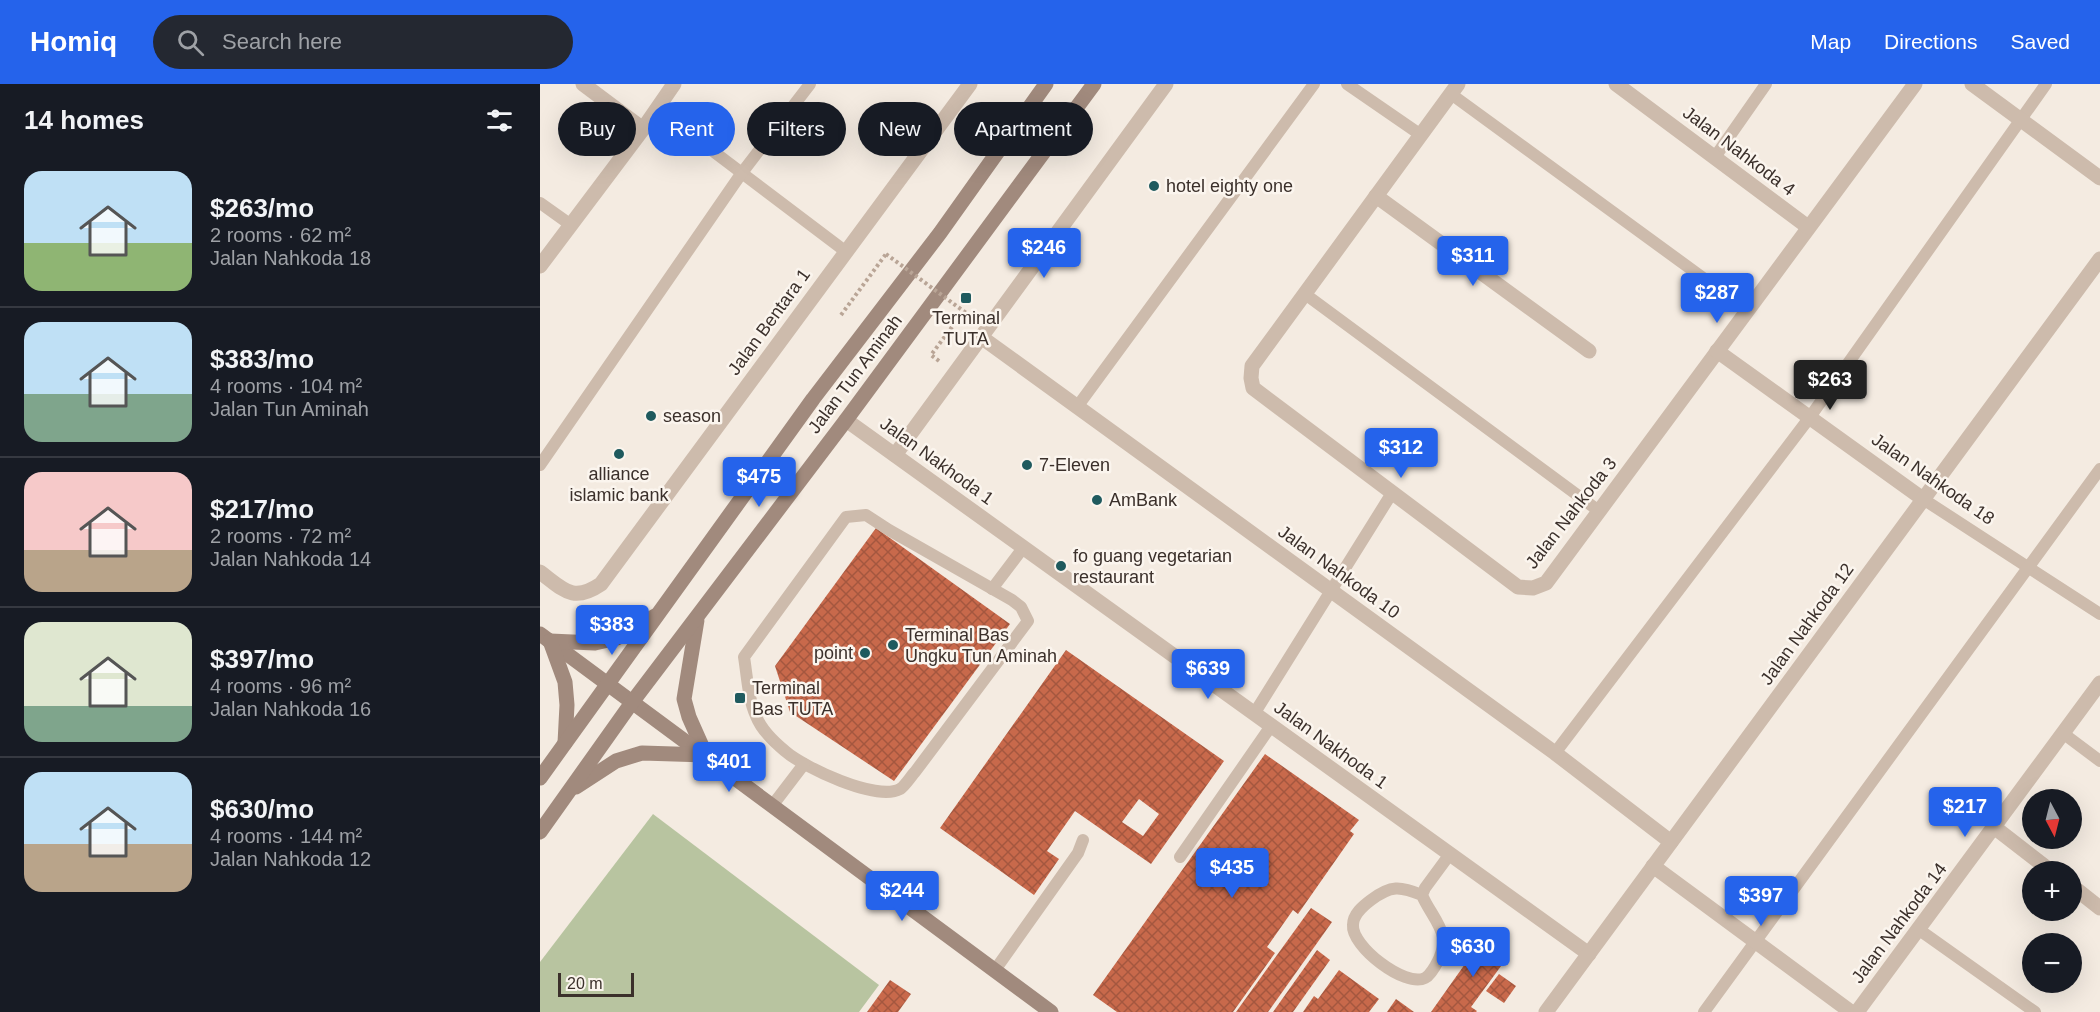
<!DOCTYPE html>
<meta charset="utf-8">
<style>
:root{--surface:#171b24;--page:#242831;--text:#f1f3f6;--muted:#9ea1a6;--line:#363941;--accent:#2563eb}
body{margin:0;font-family:Helvetica,sans-serif;background:var(--page);color:var(--text);height:100vh;display:flex;flex-direction:column;font-size:22px;white-space:nowrap}
*{box-sizing:border-box;margin:0}
p{font-size:20px;color:var(--muted)}
.icon{flex:none;width:33px;height:33px;fill:none;stroke:currentColor;stroke-width:2;stroke-linecap:round;stroke-linejoin:round}
.map{position:relative;flex:1;overflow:hidden}
.side{display:flex;flex-direction:column;background:var(--surface);width:540px}
.side>*{flex:none}
.guide{position:absolute;left:18px;top:18px;width:570px;height:54px;display:flex;gap:12px}
.needle{width:39px;rotate:173deg}
.controls{position:absolute;left:1482px;top:705px;display:grid;gap:12px}
.controls a{display:grid;place-items:center;width:60px;height:60px;border-radius:50%;background:var(--surface);box-shadow:0 6px 24px #0002;font-size:30px}
.scale{position:absolute;left:18px;bottom:15px;width:76px;box-sizing:border-box;padding-left:6px;border:3px solid #3b302b;border-top:0;font-size:16px;line-height:21px;white-space:nowrap;color:#3b302b;-webkit-text-stroke:4px #fbf5ee;paint-order:stroke}
.price{position:absolute;translate:-50% -51px;padding:0 14px;border-radius:6px;background:var(--accent);color:#fff;font-size:20px;line-height:39px;filter:drop-shadow(0 2px 3px #0008)}
.price::after{content:'';position:absolute;left:50%;top:36px;width:18px;height:14px;margin-left:-9px;background:inherit;clip-path:polygon(0 0,100% 0,50% 100%)}
.price.current{background:#222;color:#fff}
ul{padding:0;list-style:none}
li{display:flex;align-items:center;gap:18px;height:150px;padding:0 24px}
li+li{border-top:2px solid var(--line)}
li span{display:grid;place-items:center;flex:none;width:168px;height:120px;border-radius:18px;color:#555}
li>.icon{margin-inline-start:auto}
span .icon{width:72px;height:72px;fill:#fffc;stroke-width:1}
li b{font-size:26px}
h2{display:flex;justify-content:space-between;align-items:center;height:72px;padding:0 24px;font-size:26px}
.tag{padding:0 21px;border-radius:27px;background:var(--surface);box-shadow:0 6px 24px #0002;font-size:21px;line-height:54px}
.tag.current{background:var(--accent);color:#fff}
header{display:flex;align-items:center;gap:36px;box-sizing:border-box;height:84px;padding:0 30px;background:var(--accent);color:#fff}
header strong{font-size:28px}
nav{display:flex;gap:33px;margin-inline-start:auto;font-size:21px}
.search{width:420px;height:54px;background:var(--page);display:flex;align-items:center;gap:15px;box-sizing:border-box;padding:0 21px;border-radius:33px;color:var(--muted);font-size:22px}
main{display:flex;flex:1;min-height:0}
.map>svg:first-child{display:block}
</style>
<header>
<strong>Homiq</strong>
<div class="search"><svg class="icon" aria-label="search" viewBox="0 0 24 24"><circle cx="10" cy="10" r="6"/><path d="M15 15l6 6"/></svg>Search here</div>
<nav><a>Map</a><a>Directions</a><a>Saved</a></nav>
</header>
<main>
<section class="side">
<h2>14 homes<svg class="icon" aria-label="filters" viewBox="0 0 24 24"><path d="M4 7h16M4 17h16"/><circle cx="9" cy="7" r="2"/><circle cx="15" cy="17" r="2"/></svg></h2>
<ul>
<li><span style="background:linear-gradient(#bfe0f5 60%,#8fb573 0)"><svg class="icon" aria-label="home" viewBox="0 0 24 24"><path d="M3 11l9-7 9 7M6 9v11h12V9"/></svg></span><div><b>$263/mo</b><p>2 rooms · 62 m²</p><p>Jalan Nahkoda 18</p></div></li>
<li><span style="background:linear-gradient(#bfe0f5 60%,#7fa58c 0)"><svg class="icon" aria-label="home" viewBox="0 0 24 24"><path d="M3 11l9-7 9 7M6 9v11h12V9"/></svg></span><div><b>$383/mo</b><p>4 rooms · 104 m²</p><p>Jalan Tun Aminah</p></div></li>
<li><span style="background:linear-gradient(#f6c9c9 65%,#b9a48a 0)"><svg class="icon" aria-label="home" viewBox="0 0 24 24"><path d="M3 11l9-7 9 7M6 9v11h12V9"/></svg></span><div><b>$217/mo</b><p>2 rooms · 72 m²</p><p>Jalan Nahkoda 14</p></div></li>
<li><span style="background:linear-gradient(#dfe7d0 70%,#7fa58c 0)"><svg class="icon" aria-label="home" viewBox="0 0 24 24"><path d="M3 11l9-7 9 7M6 9v11h12V9"/></svg></span><div><b>$397/mo</b><p>4 rooms · 96 m²</p><p>Jalan Nahkoda 16</p></div></li>
<li><span style="background:linear-gradient(#bfe0f5 60%,#b9a48a 0)"><svg class="icon" aria-label="home" viewBox="0 0 24 24"><path d="M3 11l9-7 9 7M6 9v11h12V9"/></svg></span><div><b>$630/mo</b><p>4 rooms · 144 m²</p><p>Jalan Nahkoda 12</p></div></li>
</ul>
</section>
<div class="map">
<svg width="1560" height="928" viewBox="0 0 1560 928">
<defs>
<pattern id="building-cross-hatch" width="8" height="8" patternUnits="userSpaceOnUse" patternTransform="scale(1.5)"><rect width="8" height="8" fill="#c8694b"/><path d="M0 0l8 8M0 8l8-8" fill="none" stroke="#a4573f"/></pattern>
</defs>
<rect width="100%" height="100%" fill="#f4ebe1"/>
<polygon fill="#b8c4a0" points="113,730 339,901 319,928 0,928 0,878"/>
<g fill="url(#building-cross-hatch)" fill-rule="evenodd">
<polygon points="336,444 470,540 354,697 250,628 235,582"/>
<path d="M526,566L684,677L611,780L535,727L507,767L519,775L494,811L400,744ZM599,715L619,730L603,752L582,738Z"/>
<polygon points="725,670 819,736 810,747 814,750 758,830 753,826 727,863 735,869 693,928 577,928 553,911"/>
<polygon points="771,824 792,838 728,928 696,928"/>
<polygon points="947,849 967,863 959,874 964,878 931,923 937,927 936,928 891,928"/>
<polygon points="777,866 790,876 753,928 733,928"/>
<polygon points="799,886 839,915 829,928 763,928 774,912 778,915"/>
<polygon points="959,890 976,902 964,919 946,907"/>
<polygon points="350,896 371,910 358,928 327,928"/>
<polygon points="856,915 874,928 847,928"/>
</g>
<g fill="none" stroke-linecap="round" stroke-linejoin="round">
<g stroke="#b9a596" stroke-width="4" stroke-dasharray="3 3" stroke-linecap="butt">
<polyline points="301,231 346,170"/>
<polyline points="399,277 391,271 415,239"/>
</g>
<g stroke="#cdbbac" stroke-width="12">
<polyline points="807,0 881,51"/>
<polyline points="911,10 1207,226"/>
<polyline points="116,24 305,167"/>
<polyline points="1175,73 1226,0"/>
<polyline points="0,119 31,141"/>
<polyline points="765,210 1059,427"/>
<polyline points="537,323 774,0"/>
<polyline points="0,381 201,90 270,0"/>
<polyline points="1383,415 1560,530"/>
<path d="M326,431L349,446L472,516L481,523L488,537L375,688C371,692 365,702 360,705C337,718 263,683 245,667C234,658 221,645 216,632C208,615 207,591 204,573L306,433Z"/>
<polyline points="452,505 483,464"/>
<polyline points="714,630 852,409"/>
<polyline points="1524,650 1560,677"/>
<polyline points="1015,669 1270,333 1506,0"/>
<polyline points="232,722 264,680"/>
<polyline points="640,773 731,642"/>
<path d="M882,811C860,802 851,801 831,816C823,822 813,830 813,841C811,862 865,904 885,894C891,891 896,881 899,875C902,868 904,861 903,853C900,838 888,826 882,811L885,804L910,770"/>
<polyline points="1378,845 1495,928"/>
<polyline points="455,886 538,769 543,756"/>
<polyline points="1164,928 1560,385"/>
</g>
<g stroke="#cdbbac" stroke-width="15">
<polyline points="43,0 103,45"/>
<polyline points="918,0 712,282 711,294 713,304 978,503 993,504 1006,499 1375,0"/>
<polyline points="1076,0 1268,143"/>
<polyline points="1432,0 1560,94"/>
<polyline points="836,112 1049,267"/>
<polyline points="0,182 103,45 134,0"/>
<polyline points="441,253 1015,669 1131,758"/>
<polyline points="1177,267 1383,415"/>
<polyline points="306,336 1049,870"/>
<polyline points="355,371 626,0"/>
<path d="M0,488C24,506 33,519 61,500L430,0"/>
<polyline points="1454,743 1512,788"/>
<polyline points="1113,782 1311,928"/>
<polyline points="1532,802 1560,824"/>
<polyline points="1006,928 1560,175"/>
<polyline points="1317,928 1560,599"/>
</g>
<g stroke="#a18a7d" stroke-width="15">
<polyline points="157,536 144,615 149,633 165,669"/>
<polyline points="0,550 511,928"/>
<polyline points="10,557 55,559 77,554 115,532"/>
<polyline points="10,557 25,598 27,621 25,659"/>
<polyline points="0,694 273,315 400,149 506,0"/>
<polyline points="36,703 76,677 102,669 166,671"/>
<polyline points="0,748 93,617 306,336 554,0"/>
</g>
<polyline stroke="#b9a596" stroke-width="4" stroke-dasharray="3 3" stroke-linecap="butt" points="346,170 437,237"/>
</g>
<g fill="#1f5a5e" stroke="#fbf5ee" stroke-width="2">
<circle cx="614" cy="102" r="6"/>
<rect x="420" y="208" width="12" height="12" rx="3"/>
<circle cx="111" cy="332" r="6"/>
<circle cx="79" cy="370" r="6"/>
<circle cx="487" cy="381" r="6"/>
<circle cx="557" cy="416" r="6"/>
<circle cx="521" cy="482" r="6"/>
<circle cx="353" cy="561" r="6"/>
<circle cx="325" cy="569" r="6"/>
<rect x="194" y="608" width="12" height="12" rx="3"/>
</g>
<g text-anchor="middle" stroke-width="5" stroke-linejoin="round" paint-order="stroke">
<g font-size="18" fill="#3b302b" stroke="#fbf5ee">
<text transform="translate(1199 67) rotate(37)" y="6">Jalan Nahkoda 4</text>
<text transform="translate(229 238) rotate(-54)" y="6">Jalan Bentara 1</text>
<text transform="translate(315 290) rotate(-53)" y="6">Jalan Tun Aminah</text>
<text transform="translate(397 377) rotate(36)" y="6">Jalan Nakhoda 1</text>
<text transform="translate(1393 395) rotate(35)" y="6">Jalan Nahkoda 18</text>
<text transform="translate(1031 429) rotate(-52)" y="6">Jalan Nahkoda 3</text>
<text transform="translate(799 488) rotate(36)" y="6">Jalan Nahkoda 10</text>
<text transform="translate(1267 540) rotate(-54)" y="6">Jalan Nahkoda 12</text>
<text transform="translate(791 661) rotate(36)" y="6">Jalan Nakhoda 1</text>
<text transform="translate(1359 839) rotate(-53)" y="6">Jalan Nahkoda 14</text>
</g>
<g font-size="18" fill="#3b302b" stroke="#fbf5ee" text-anchor="start">
<text x="626" y="108">hotel eighty one</text>
<text x="426" y="240" text-anchor="middle">Terminal<tspan x="426" dy="21">TUTA</tspan></text>
<text x="123" y="338">season</text>
<text x="499" y="387">7-Eleven</text>
<text x="79" y="396" text-anchor="middle">alliance<tspan x="79" dy="21">islamic bank</tspan></text>
<text x="569" y="422">AmBank</text>
<text x="533" y="478">fo guang vegetarian<tspan x="533" dy="21">restaurant</tspan></text>
<text x="365" y="557">Terminal Bas<tspan x="365" dy="21">Ungku Tun Aminah</tspan></text>
<text x="313" y="575" text-anchor="end">point</text>
<text x="212" y="610">Terminal<tspan x="212" dy="21">Bas TUTA</tspan></text>
</g>
</g>
</svg>
<div class="controls">
<a><svg class="needle" viewBox="-14 -14 28 28"><path d="M0-13l5 13h-10z" fill="#e53935"/><path d="M0 13l5-13h-10z" fill="#9ea1a6"/></svg></a>
<a>+</a>
<a>−</a>
</div>
<div class="scale">20 m</div>
<b class="price" style="left:504px;top:195px">$246</b>
<b class="price" style="left:933px;top:203px">$311</b>
<b class="price" style="left:1177px;top:240px">$287</b>
<b class="price current" style="left:1290px;top:327px">$263</b>
<b class="price" style="left:861px;top:395px">$312</b>
<b class="price" style="left:219px;top:424px">$475</b>
<b class="price" style="left:72px;top:572px">$383</b>
<b class="price" style="left:668px;top:616px">$639</b>
<b class="price" style="left:189px;top:709px">$401</b>
<b class="price" style="left:1425px;top:754px">$217</b>
<b class="price" style="left:692px;top:815px">$435</b>
<b class="price" style="left:362px;top:838px">$244</b>
<b class="price" style="left:1221px;top:843px">$397</b>
<b class="price" style="left:933px;top:894px">$630</b>
<div class="guide">
<a class="tag">Buy</a>
<a class="tag current">Rent</a>
<a class="tag">Filters</a>
<a class="tag">New</a>
<a class="tag">Apartment</a>
</div>
</div>
</main>
